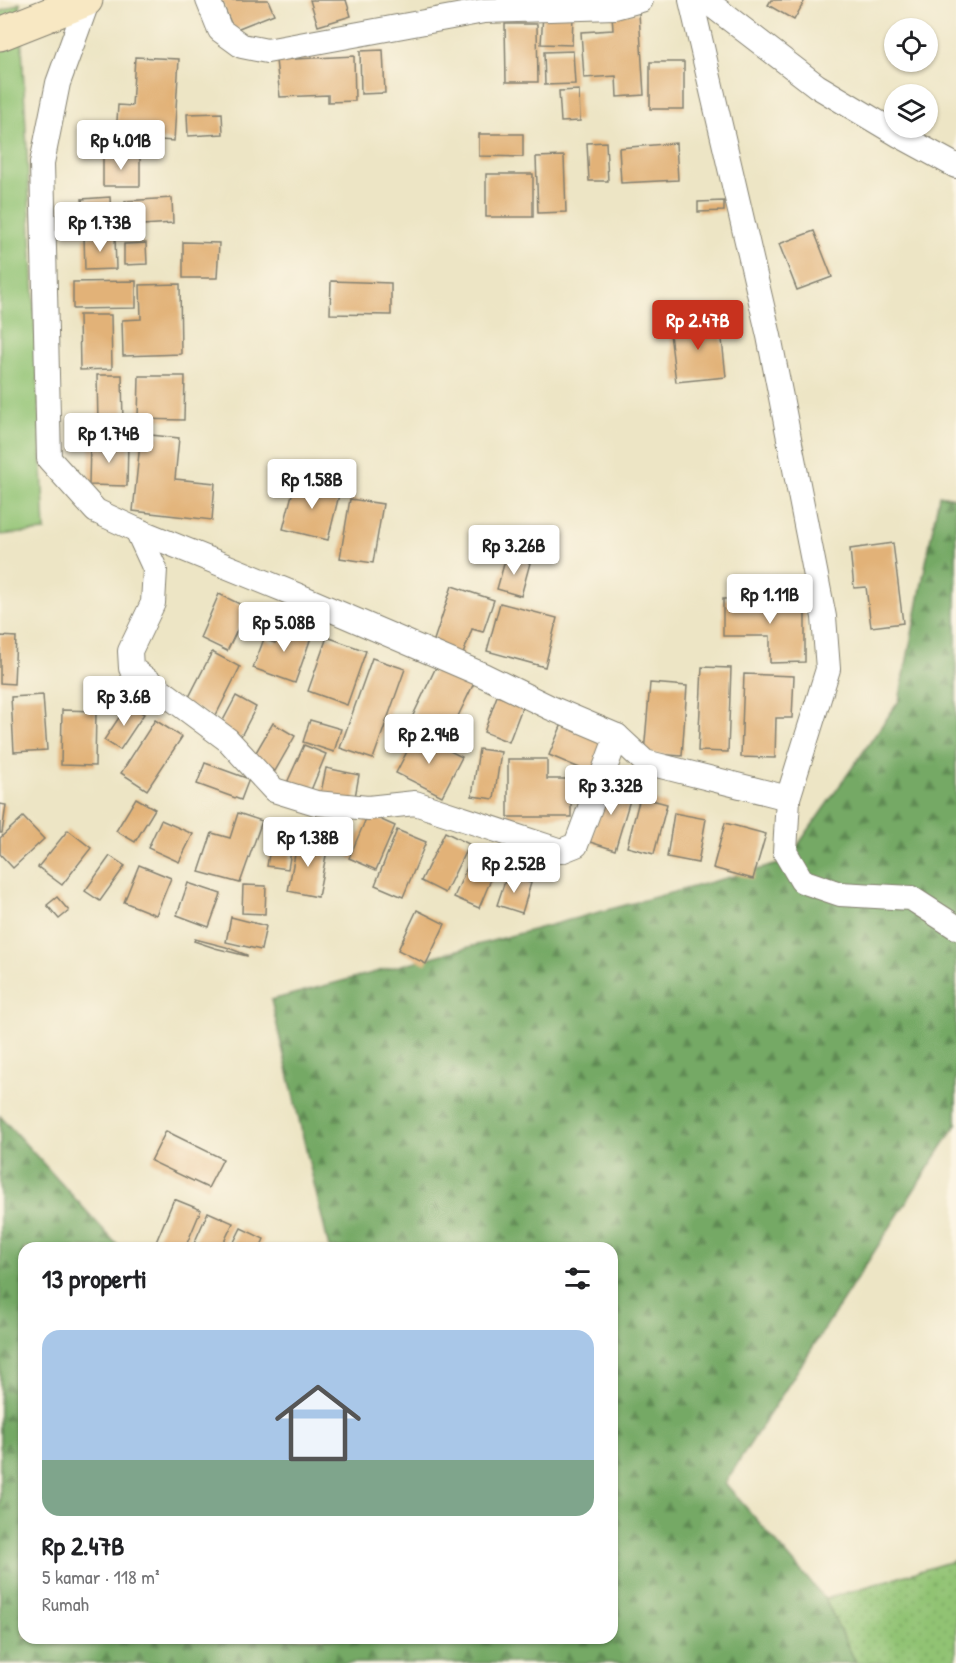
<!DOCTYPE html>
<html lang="id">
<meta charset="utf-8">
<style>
:root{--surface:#fff;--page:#f6f6f6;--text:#202124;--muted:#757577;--accent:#c8321e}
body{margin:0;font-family:"Patrick Hand",sans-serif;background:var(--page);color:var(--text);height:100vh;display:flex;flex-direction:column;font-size:22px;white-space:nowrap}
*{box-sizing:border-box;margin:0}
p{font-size:20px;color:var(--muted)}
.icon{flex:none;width:33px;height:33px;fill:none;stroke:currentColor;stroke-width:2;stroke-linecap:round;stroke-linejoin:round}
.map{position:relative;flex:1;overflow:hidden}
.sheet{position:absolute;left:18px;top:1242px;width:600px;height:402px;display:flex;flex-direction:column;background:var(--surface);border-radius:18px;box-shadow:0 2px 4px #0004}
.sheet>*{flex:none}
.tools{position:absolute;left:884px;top:18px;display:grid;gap:12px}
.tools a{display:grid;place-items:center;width:54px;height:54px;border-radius:50%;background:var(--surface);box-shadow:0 2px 4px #0004;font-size:30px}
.price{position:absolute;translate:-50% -51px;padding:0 14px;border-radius:6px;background:#fff;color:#222;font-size:20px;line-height:39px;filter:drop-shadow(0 2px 3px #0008)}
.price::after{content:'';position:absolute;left:50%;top:36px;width:18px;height:14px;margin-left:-9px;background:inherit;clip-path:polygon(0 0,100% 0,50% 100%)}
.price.selected{background:var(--accent);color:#fff}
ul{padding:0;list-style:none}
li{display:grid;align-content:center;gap:12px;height:318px;padding:0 24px}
li span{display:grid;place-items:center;height:186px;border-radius:18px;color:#555}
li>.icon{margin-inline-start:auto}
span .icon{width:108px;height:108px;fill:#fffc;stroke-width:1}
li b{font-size:26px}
h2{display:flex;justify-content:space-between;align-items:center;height:72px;padding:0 24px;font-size:26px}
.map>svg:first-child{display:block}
</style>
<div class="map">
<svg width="956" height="1663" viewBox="0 0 956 1663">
<defs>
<pattern id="green-dots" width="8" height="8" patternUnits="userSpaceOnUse" patternTransform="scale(1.5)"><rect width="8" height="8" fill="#91c373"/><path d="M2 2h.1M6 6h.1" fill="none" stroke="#7ca763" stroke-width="1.8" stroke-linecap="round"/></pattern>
<pattern id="forest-firs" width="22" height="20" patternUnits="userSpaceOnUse" patternTransform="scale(1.5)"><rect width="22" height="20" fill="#74a965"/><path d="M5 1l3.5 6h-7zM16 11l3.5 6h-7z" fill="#5e8952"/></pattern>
</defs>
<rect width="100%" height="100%" fill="#fcf5e5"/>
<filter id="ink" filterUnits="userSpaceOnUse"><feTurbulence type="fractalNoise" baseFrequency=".0167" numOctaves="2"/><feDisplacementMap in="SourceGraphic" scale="12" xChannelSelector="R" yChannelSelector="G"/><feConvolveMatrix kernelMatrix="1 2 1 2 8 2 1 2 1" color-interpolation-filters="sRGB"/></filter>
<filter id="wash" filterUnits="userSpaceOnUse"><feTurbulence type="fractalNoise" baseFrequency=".008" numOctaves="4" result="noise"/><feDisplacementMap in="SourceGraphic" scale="24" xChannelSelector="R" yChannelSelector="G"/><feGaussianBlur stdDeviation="1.35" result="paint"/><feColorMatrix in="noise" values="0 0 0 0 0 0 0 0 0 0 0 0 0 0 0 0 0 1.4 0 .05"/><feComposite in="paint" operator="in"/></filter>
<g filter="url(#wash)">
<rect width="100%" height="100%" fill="#ede5c5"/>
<polygon fill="url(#green-dots)" stroke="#567048" stroke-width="1.5" points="956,1560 956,1663 856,1663 825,1599"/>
<polygon fill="url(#forest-firs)" stroke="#486240" stroke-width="1.5" points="939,495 956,498 956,1125 725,1483 825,1599 856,1663 0,1663 0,1116 120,1248 24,1248 24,1638 612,1638 612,1248 329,1248 271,1000 786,862 899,701"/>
<polygon fill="#91c373" stroke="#567048" stroke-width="1.5" points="20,3 45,531 0,535 0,12"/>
<g id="blocks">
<g fill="#e2b278">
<polygon points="221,0 268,0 274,14 234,30"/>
<polygon points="310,0 346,0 351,16 318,26"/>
<polygon points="771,0 805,0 794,20 768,5"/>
<polygon points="639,13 644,95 617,97 616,76 584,78 581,32 613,30 612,14"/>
<polygon points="543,14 573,15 572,45 541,44"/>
<polygon points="505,24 537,24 538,82 506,82"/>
<polygon points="383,50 385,93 361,94 360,51"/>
<polygon points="573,51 575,84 545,85 544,52"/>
<polygon points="354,56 355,101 328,102 328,95 280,97 276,60"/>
<polygon points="135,57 179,59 174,141 116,137 118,105 132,106"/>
<rect x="650" y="62" width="34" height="47"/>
<polygon points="579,90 580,121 561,122 559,91"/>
<polygon points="222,113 223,134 188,136 187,114"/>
<polygon points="479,134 523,134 523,157 479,156"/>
<polygon points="606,142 608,181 589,181 587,143"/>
<polygon points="676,143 678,180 621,183 619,148"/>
<rect x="103" y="156" width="37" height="30"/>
<polygon points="564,156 566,212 538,213 536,157"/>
<rect x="486" y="174" width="47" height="43"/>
<polygon points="110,197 111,218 84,219 82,199"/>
<polygon points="172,198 173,223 127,226 125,201"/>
<polygon points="724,201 724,211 698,212 698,202"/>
<polygon points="814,231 832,277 797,290 779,244"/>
<polygon points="115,236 116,269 85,270 84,237"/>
<polygon points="183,242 219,243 217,278 183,278"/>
<polygon points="146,243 147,264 124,265 124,244"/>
<polygon points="136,281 136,308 73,309 73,282"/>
<polygon points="331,281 391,283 391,315 330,314"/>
<polygon points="180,284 181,354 123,356 122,320 141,319 140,285"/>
<polygon points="79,315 111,315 112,369 80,370"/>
<polygon points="720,321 726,377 676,382 669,326"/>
<polygon points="97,375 122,375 123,423 98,424"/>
<polygon points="139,376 185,376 184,420 138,419"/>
<polygon points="141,434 179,438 175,479 215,483 212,520 133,511"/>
<polygon points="90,443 128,443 127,486 89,485"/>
<polygon points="296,479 340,491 328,540 283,529"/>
<polygon points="350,499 383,504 373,563 340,558"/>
<polygon points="893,543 903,623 871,627 866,587 854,588 850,549"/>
<polygon points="506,557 530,563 521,596 497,589"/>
<polygon points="452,586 494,600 483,632 472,629 462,657 432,646"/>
<polygon points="219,594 248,608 227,651 200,638"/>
<polygon points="805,598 805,662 770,663 770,636 723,636 723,599"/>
<polygon points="500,603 557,618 545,667 487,651"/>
<polygon points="283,622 313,632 295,683 253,668 264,639 275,643"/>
<polygon points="0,636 16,637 14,684 0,683"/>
<polygon points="327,637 366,651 347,705 308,691"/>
<polygon points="212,652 240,667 215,717 186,703"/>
<polygon points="372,658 405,669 373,759 340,748"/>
<polygon points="437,665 474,683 445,743 408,726"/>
<polygon points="702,667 731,668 728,752 698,751"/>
<polygon points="744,674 794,676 792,718 776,718 775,758 741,757"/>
<polygon points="650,683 687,686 682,756 644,753"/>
<polygon points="43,695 47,750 14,752 11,697"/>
<polygon points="236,696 256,707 239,740 218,730"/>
<polygon points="497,696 523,705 509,742 484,732"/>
<polygon points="128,704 144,714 120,750 104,740"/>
<polygon points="62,710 96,711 95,766 61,765"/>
<polygon points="155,720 182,737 147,790 121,773"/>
<polygon points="310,720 341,729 334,752 303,742"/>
<polygon points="273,723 295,736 275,771 252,759"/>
<polygon points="562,724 610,744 596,775 549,755"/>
<polygon points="416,734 462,757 442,796 396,773"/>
<polygon points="304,745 326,754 309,795 286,785"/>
<polygon points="479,749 501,752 494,799 472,796"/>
<polygon points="508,759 547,759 547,779 571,779 571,817 508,817"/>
<polygon points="205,763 249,779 241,800 197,784"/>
<polygon points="326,768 359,775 354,803 320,797"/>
<polygon points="608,782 633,790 615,850 590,842"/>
<polygon points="640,797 667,804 654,854 627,847"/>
<polygon points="136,798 155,809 135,842 116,831"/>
<polygon points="0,804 6,805 2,833 0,833"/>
<polygon points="238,813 262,821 240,883 199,872 212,833 230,838"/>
<polygon points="674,813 706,819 698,863 667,857"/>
<polygon points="368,814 395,826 376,870 349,858"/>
<polygon points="23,817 44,839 13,868 0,854 0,838"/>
<polygon points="161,820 193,834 179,862 148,848"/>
<polygon points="725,823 766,834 753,879 713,868"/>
<polygon points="274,824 295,828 288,869 267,866"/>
<polygon points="68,830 91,848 62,885 38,867"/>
<polygon points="397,830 426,842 403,897 375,885"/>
<polygon points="445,832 469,844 445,893 421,881"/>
<polygon points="298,839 328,845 318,897 288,891"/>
<polygon points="476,847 500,858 479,908 454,897"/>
<polygon points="110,856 125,866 100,901 85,891"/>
<polygon points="139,865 171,878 156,915 124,902"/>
<polygon points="507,875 531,883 522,913 497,905"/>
<polygon points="188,883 221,894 209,927 177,915"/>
<polygon points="243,885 266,886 265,914 242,913"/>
<polygon points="57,897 69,911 59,919 47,905"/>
<polygon points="417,910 445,924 426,964 398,950"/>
<polygon points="231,917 266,926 261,950 226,942"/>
<polygon points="195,939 226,947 247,955 247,956 215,948 194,941"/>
<polygon points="166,1131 223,1159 208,1188 151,1161"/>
<polygon points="174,1199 201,1210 185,1248 156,1248 154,1247"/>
<polygon points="208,1212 233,1223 221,1248 192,1248"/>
<polygon points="241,1228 264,1239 260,1248 231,1248"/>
</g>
</g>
</g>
<g filter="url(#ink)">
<use href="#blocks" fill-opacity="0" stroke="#848070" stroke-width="1.5"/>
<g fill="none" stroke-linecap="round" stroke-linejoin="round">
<g stroke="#848070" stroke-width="26">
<g id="minor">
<polyline points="88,0 58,83 42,163 49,459 96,511 137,530 304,598 483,675 551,708 617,736 645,762 788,798"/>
<polyline points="208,0 220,30 242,46 267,51 484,11 615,7 641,0"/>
<polyline points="691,0 769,336 824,617 828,669 788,798 785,852 802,881 840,894 911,898 956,927"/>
<polyline points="705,0 817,86 899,135 956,166"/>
<polyline points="137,530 155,569 153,603 130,651 131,668 228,740 274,790 316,803 368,808 415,803 561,851 576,845 617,736"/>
</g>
</g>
<g stroke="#848070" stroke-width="35">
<polyline id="secondary" points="0,34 86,0"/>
</g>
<use href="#minor" stroke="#fff" stroke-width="24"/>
<use href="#secondary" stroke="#f8e8c3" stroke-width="33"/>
</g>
</g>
</svg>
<div class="tools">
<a><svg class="icon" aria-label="locate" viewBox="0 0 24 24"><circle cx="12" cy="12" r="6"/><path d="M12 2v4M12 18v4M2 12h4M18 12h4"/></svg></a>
<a><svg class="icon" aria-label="layers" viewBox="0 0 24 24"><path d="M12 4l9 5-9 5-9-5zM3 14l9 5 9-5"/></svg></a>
</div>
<b class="price" style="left:121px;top:171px">Rp 4.01B</b>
<b class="price" style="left:100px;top:253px">Rp 1.73B</b>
<b class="price selected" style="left:698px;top:351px">Rp 2.47B</b>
<b class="price" style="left:109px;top:464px">Rp 1.74B</b>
<b class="price" style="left:312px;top:510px">Rp 1.58B</b>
<b class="price" style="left:514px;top:576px">Rp 3.26B</b>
<b class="price" style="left:770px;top:625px">Rp 1.11B</b>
<b class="price" style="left:284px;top:653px">Rp 5.08B</b>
<b class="price" style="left:124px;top:727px">Rp 3.6B</b>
<b class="price" style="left:429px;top:765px">Rp 2.94B</b>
<b class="price" style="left:611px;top:816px">Rp 3.32B</b>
<b class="price" style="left:308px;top:868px">Rp 1.38B</b>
<b class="price" style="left:514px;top:894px">Rp 2.52B</b>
<section class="sheet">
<h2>13 properti<svg class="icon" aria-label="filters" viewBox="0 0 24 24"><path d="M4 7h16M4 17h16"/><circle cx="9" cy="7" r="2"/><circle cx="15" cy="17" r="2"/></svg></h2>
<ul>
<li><span style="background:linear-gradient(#a9c7e8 70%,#7fa58c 0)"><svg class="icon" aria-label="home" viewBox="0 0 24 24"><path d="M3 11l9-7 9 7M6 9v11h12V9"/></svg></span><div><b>Rp 2.47B</b><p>5 kamar · 118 m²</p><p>Rumah</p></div></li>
</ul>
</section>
</div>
